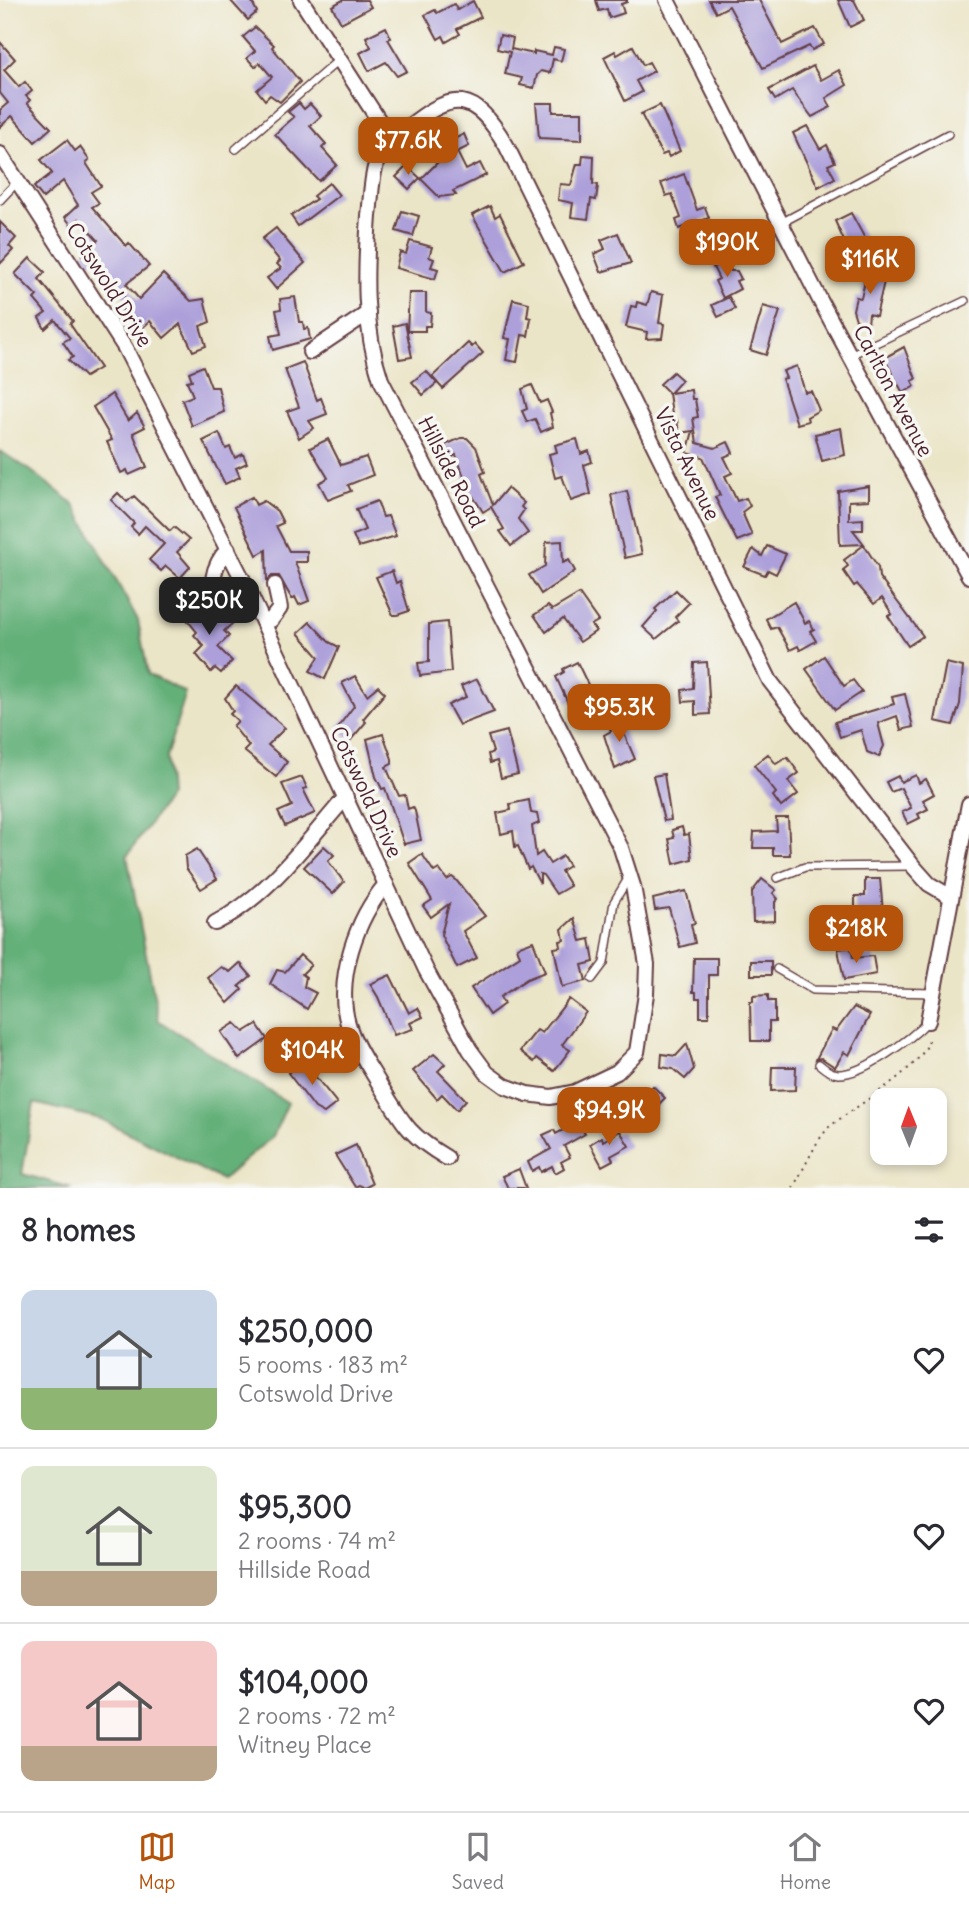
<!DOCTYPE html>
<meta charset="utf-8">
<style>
:root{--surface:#fff;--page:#f7f7f7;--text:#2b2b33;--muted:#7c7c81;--line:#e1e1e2;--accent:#b45309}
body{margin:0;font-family:Delius,sans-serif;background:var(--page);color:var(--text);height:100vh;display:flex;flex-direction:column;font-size:26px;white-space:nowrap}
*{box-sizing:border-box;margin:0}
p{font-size:23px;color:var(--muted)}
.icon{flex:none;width:38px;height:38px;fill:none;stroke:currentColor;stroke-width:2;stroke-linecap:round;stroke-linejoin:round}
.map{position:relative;height:1188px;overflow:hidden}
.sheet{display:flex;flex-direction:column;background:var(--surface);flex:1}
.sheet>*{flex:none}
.needle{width:46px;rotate:359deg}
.buttons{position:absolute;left:870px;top:1088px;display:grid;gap:14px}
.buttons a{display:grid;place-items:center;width:77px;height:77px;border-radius:14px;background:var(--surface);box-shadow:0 4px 10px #0003;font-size:35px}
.price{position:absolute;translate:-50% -60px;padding:0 16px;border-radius:14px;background:var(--accent);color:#fff;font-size:23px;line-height:46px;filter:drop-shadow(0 2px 4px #0008)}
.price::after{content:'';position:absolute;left:50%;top:42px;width:21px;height:16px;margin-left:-10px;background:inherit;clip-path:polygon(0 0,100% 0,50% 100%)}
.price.on{background:#222;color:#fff}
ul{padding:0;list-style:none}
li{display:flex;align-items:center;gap:21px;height:175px;padding:0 21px}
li+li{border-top:2px solid var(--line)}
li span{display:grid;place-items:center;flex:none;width:196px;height:140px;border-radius:14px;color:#555}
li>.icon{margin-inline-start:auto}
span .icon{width:84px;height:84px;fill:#fffc;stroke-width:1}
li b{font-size:30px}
h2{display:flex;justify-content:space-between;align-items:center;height:84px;padding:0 21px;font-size:30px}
.tabs{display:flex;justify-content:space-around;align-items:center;height:98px;border-top:2px solid var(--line);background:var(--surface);font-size:19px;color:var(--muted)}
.tabs a{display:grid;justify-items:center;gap:4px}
.tabs .on{color:var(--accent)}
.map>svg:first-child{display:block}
</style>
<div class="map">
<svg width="969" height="1188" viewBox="0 0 969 1188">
<rect width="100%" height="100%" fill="#f6f6f2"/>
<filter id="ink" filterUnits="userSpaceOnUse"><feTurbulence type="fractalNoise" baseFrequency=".0143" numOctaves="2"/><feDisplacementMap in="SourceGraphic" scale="14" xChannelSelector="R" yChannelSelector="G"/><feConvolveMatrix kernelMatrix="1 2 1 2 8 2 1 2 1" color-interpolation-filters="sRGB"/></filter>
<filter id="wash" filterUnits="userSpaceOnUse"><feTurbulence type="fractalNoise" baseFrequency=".00686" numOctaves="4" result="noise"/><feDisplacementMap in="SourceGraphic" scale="28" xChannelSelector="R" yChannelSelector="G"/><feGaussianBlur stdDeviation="1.57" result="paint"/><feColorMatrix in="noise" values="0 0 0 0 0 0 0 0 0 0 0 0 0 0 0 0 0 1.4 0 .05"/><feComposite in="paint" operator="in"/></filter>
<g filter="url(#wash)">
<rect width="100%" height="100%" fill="#ebe5c7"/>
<polygon fill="#63b079" stroke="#566852" stroke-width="2" points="0,451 30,470 74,504 138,620 148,674 186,693 166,757 169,796 127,856 159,1021 288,1103 273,1136 222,1180 101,1119 34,1103 22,1174 72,1188 0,1188"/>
<g id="blocks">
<g fill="#ada0da">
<polygon points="230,0 251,0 257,12 248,20"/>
<polygon points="343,0 367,0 371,7 341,23 332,6"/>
<polygon points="596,0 627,0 627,2 621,4 624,13 609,18 607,9 599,11"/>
<polygon points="709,0 759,0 782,44 815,28 824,44 812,50 809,46 763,68 729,6 716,13"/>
<polygon points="838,0 854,0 864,20 850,27"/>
<polygon points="473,1 481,17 457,29 460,34 446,42 443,36 438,39 425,15 435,10 437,13 454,4 457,10"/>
<polygon points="255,27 274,45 272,47 300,82 280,102 270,95 265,100 257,90 272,77 260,63 255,67 247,58 255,51 243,37"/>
<polygon points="386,27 391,38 388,39 407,71 397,76 386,62 369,71 360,53 371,47 366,37"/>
<polygon points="500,35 513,38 511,49 534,54 534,51 552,55 554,47 564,49 561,61 553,59 550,73 541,71 537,75 534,88 520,85 522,78 505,74 510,52 497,49"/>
<polygon points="0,42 15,59 4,70 19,87 25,82 32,91 26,96 30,100 27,103 51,128 35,142 12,116 0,127 0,110 8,103 0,93"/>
<polygon points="633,46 643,65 649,62 654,71 636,81 642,92 625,101 604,57 615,51 617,55"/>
<polygon points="813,66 821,80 839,70 847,85 826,98 831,107 812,117 792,90 775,100 769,90"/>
<polygon points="299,103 304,109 310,104 321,116 310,126 326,144 322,148 337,165 319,181 275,134 294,117 288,112"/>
<polygon points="536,103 553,103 553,112 582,112 582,140 539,138"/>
<polygon points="660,105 680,151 669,157 667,153 662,155 641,114"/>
<polygon points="807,126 820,149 827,145 835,162 828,165 835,178 818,187 793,133"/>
<polygon points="464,134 469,146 457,152 466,170 480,163 486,175 453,191 456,195 439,197 421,179 440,160 435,149"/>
<polygon points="67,140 75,151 80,147 89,160 86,163 101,186 91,192 99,203 92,207 126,246 129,243 149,266 126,284 139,299 163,274 191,301 204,299 210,322 200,326 206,346 193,351 180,324 164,338 150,321 140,330 119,305 126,299 95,260 90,264 82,255 98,240 79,219 72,226 65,217 78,205 63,181 43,198 34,187 52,173 41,160"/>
<polygon points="583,155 594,156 593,184 598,185 596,200 591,199 588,219 571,217 573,203 558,200 560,184 571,185 577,164 582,164"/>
<polygon points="407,166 420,178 409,189 396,177"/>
<polygon points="684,174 697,210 705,207 709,218 679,229 676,220 681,218 672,194 666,196 661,183"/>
<polygon points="329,183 339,195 298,226 291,216 316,199 313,196"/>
<polygon points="490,206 495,217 500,214 524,262 505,272 472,215"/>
<polygon points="402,211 419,216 413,236 396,231"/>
<polygon points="851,213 868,244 850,254 835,221"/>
<polygon points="0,222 16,238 9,246 13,250 0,264"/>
<polygon points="276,228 305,263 276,289 267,278 281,268 277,264 280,261 262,239"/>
<polygon points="618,233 631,263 601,272 594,254 605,249 601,240"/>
<polygon points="410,241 432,247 429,257 434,259 431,267 438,269 435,279 396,268 400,252 406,254"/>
<polygon points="30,258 45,272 39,279 73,321 70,324 100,368 85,377 68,360 73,357 63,342 70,338 55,320 45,329 39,318 46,313 34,299 37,296 15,274"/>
<polygon points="726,261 731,271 737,271 741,279 736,281 740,289 723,298 715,281 719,279 713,267"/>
<polygon points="868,269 886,273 876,316 869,314 868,324 856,320 853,310 856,297 861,298"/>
<polygon points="651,292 663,295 659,323 664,324 662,338 646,339 647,332 626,327 631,306 636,307 637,302 647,305"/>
<polygon points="409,293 426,293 426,312 431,313 430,326 425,326 425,331 407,331"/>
<polygon points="295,297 299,322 303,322 304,329 308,328 310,339 273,350 270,336 281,334 276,310 281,309 280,299"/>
<polygon points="729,297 735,309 718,317 712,305"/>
<polygon points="513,299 529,303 527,317 531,318 528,336 522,335 517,362 506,360 510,339 504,338"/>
<polygon points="763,306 780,311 766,355 750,350"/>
<polygon points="405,323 412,357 399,359 393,326"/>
<polygon points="468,343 472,347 475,344 483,353 443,389 432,377"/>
<polygon points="904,347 916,379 912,381 915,386 903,393 884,358"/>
<polygon points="303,362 317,400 321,398 327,414 309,421 314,428 299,438 287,411 299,407 285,369"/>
<polygon points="203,366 211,387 218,387 224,412 192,426 182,400 193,396 187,381 192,380 189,372"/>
<polygon points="797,366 805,392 811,391 819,410 807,417 808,421 797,424 782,379 786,378 783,371"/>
<polygon points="426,371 437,383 423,395 412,382"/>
<polygon points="673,372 682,380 670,393 691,390 692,399 695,399 698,417 693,418 697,443 715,448 728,442 733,453 724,457 732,473 725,476 737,501 746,498 750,506 742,512 752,535 737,541 715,497 720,495 703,457 687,453 693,431 679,433 677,420 673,421 669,393 660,384"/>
<polygon points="532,385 540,403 547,400 552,412 550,413 553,427 541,432 535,419 527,422 522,411 527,409 522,389"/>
<polygon points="112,394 128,421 137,413 145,427 133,433 147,467 129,475 127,470 121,473 107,442 112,440 93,407"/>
<polygon points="841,428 845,455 822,461 815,434"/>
<polygon points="219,433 226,449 230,447 235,458 243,454 247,463 236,468 240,477 225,484 203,441"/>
<polygon points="461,438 467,438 476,447 485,472 481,474 493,505 507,488 524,503 521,507 524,510 518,519 528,533 511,546 500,531 504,529 491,507 483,512 469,490 456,455 450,458 445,445"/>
<polygon points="328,439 341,465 366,457 373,475 348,485 351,491 328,500 319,483 328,478 310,448"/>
<polygon points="577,439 581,454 589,451 592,462 584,465 591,494 571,501 562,476 555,478 549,454 557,452 555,445"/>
<polygon points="869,486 869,500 849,501 849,520 863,519 863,530 853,530 864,544 840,545 838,491"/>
<polygon points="627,491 642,554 625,558 611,495"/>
<polygon points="118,493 127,502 134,496 170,531 174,527 189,540 177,552 190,567 180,578 166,566 161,571 149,560 164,544 145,526 138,534 131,527 134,523 111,500"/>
<polygon points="252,497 256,505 264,501 277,511 283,523 276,526 289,551 307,551 307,562 295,562 309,601 299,605 295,597 292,599 279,576 272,576 267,581 266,550 257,555 234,507"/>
<polygon points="377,501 383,517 388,516 396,536 358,547 353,535 365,530 356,509"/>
<polygon points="562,541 563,563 569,560 575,571 541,594 529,575 545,566 546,542"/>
<polygon points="864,545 878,567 879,577 923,636 908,646 888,616 892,614 882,598 874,604 857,584 854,586 843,570 848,566 844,560"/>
<polygon points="767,546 786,554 776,574 768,570 765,575 744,567 753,549 762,556"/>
<polygon points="392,571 396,583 400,581 409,611 397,615 393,615 376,577"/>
<polygon points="676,590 689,603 675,617 678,621 656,639 643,627 657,611 655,609"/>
<polygon points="579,594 598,621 591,625 596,631 580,642 563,619 546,632 534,615 548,606 552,610"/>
<polygon points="192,602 201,613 207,608 214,618 221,620 226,616 233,623 224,631 229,636 218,647 232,661 221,673 215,668 211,672 196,654 204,646 194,635 197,632 180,611"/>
<polygon points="794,602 805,623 809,621 814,629 810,631 816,641 800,650 798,646 790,650 777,627 771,629 766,619"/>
<polygon points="310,622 329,642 339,647 325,679 310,671 319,657 298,633"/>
<polygon points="447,622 451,672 420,676 418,663 429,662 429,624"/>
<polygon points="824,656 844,686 853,680 862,692 835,710 806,669"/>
<polygon points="577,662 590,689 596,686 605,704 600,707 603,714 589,721 577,698 568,703 556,677 564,672 563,669"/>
<polygon points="707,662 710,714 695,715 695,701 683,702 682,690 693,688 694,663"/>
<polygon points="946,663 963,667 960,704 953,725 935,721"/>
<polygon points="355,676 367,695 378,686 385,693 363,719 366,722 350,741 338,727 354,706 342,683"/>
<polygon points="477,679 494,712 459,725 448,705 466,697 461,686"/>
<polygon points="236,686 285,728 268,745 287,762 276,777 244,751 249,746 233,726 238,721 230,714 233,711 225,698"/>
<polygon points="905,694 913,727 901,730 897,716 878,723 884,746 879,757 867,752 861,730 840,737 835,722 894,704 892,697"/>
<polygon points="622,716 627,726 622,729 635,759 615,769 604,735 611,731 608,724"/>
<polygon points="507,731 518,774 501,778 497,761 490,763 488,754 493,752 488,736"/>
<polygon points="383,734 392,759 392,764 386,767 399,796 405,795 408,809 413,807 415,811 421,840 404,844 385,788 382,789 376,777 367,739"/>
<polygon points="768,754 776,764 787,757 799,773 788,781 798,794 781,807 773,796 776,793 754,765"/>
<polygon points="664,774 671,820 664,821 653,776"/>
<polygon points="916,775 919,783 926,779 934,794 923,800 928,809 918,814 920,818 908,824 902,812 911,808 901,788 891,792 886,782 898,776 901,782"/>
<polygon points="302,777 307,788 303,789 315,813 285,826 278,812 292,806 282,784"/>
<polygon points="529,800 531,813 537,814 539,823 532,826 536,856 542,852 550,864 563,856 569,866 561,871 570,886 556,894 543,875 540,874 540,884 531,867 528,869 518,846 515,847 513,831 501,834 497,813 511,810 510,804"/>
<polygon points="776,818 788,818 790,855 773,855 773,848 753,848 754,832 777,831"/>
<polygon points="682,827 684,835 689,834 692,859 674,864 669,839 674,838 672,830"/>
<polygon points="324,846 334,855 328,861 344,882 333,894 304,867"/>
<polygon points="197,849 217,879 201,889 186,868 185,856"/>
<polygon points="422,854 434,872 439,869 447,880 452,877 456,880 485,916 463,931 477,958 457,968 441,935 449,904 431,917 423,906 432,900 409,863"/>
<polygon points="762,879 776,890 773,893 778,899 775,902 775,921 753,922 752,892"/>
<polygon points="865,879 880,879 883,912 875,912 875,927 855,925 855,896 865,896"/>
<polygon points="686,891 695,923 691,924 695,943 680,947 669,908 655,910 653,899"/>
<polygon points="574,918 581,941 590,939 594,962 582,965 586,981 562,987 554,948 561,947 560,941 564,940 562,929"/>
<polygon points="533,941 545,972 527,979 500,997 504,1004 489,1015 471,988 520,956 517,947"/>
<polygon points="851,947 853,958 873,956 876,974 844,980 838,949"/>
<polygon points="300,955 311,965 302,974 306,977 304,987 316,993 307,1009 270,984 277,970 285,972"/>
<polygon points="694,958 717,958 717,975 709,975 709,1017 700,1017 700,998 696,998 696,992 693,992"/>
<rect x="751" y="961" width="20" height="14"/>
<polygon points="240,963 251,976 239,986 242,990 228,1003 208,978 221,967 230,972"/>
<polygon points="390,975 409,1013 418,1008 423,1017 410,1023 413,1029 394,1035 378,997 370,984"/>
<polygon points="768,995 768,1001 775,1001 775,1022 769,1022 769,1041 751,1041 750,1002 753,1002 753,996"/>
<polygon points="569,999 586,1012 562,1045 570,1050 554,1071 537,1058 534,1062 520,1051 537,1030 542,1033"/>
<polygon points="854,1007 870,1015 849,1055 844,1052 835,1067 821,1058 816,1059 832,1029 836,1031"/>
<polygon points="235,1023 244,1032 257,1024 267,1039 239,1059 221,1032"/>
<polygon points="687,1044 694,1069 685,1079 673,1069 661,1067 662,1054 676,1056"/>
<polygon points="434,1054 445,1064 438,1071 466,1100 457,1110 442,1094 437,1099 413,1071"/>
<polygon points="307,1058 314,1067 310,1070 337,1103 324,1113 315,1108 288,1073"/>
<polygon points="772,1067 796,1067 795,1090 771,1091"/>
<polygon points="653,1086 665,1098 649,1114 654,1119 649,1125 618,1101 626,1092 637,1103"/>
<polygon points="578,1122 585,1134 564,1146 570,1157 561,1162 564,1168 555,1173 552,1166 541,1172 539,1167 532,1171 528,1162 551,1149 543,1135 554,1130 556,1134"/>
<polygon points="620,1131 629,1146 611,1156 613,1160 602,1166 590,1144 602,1137 603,1141"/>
<polygon points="356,1145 372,1184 364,1188 359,1185 355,1187 335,1155"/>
<polygon points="519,1169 526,1188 508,1188 502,1176"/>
</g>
</g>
</g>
<g filter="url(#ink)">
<use href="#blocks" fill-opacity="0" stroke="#623d42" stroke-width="2"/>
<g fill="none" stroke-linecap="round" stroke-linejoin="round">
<g stroke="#623d42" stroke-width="10">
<g id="service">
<polyline points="236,149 341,58"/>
<polyline points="0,200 18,181"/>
<polyline points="781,223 948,134"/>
<polyline points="850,355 965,301"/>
<polyline points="777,878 805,867 911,866"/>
<polyline points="777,969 813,990 932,993"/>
<polyline points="592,979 604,963 614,902 629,877"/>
<path d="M819,1064C825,1069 830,1073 838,1074C863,1075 912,1038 928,1021"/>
</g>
</g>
<g stroke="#623d42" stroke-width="18">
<g id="minor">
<polyline points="301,0 392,141"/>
<polyline points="667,0 821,302 969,576"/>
<path d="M0,154L125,348L247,588L426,970L470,1050L487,1073L505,1086L527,1094L551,1097L575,1092L617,1072L637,1052L646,994L647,964L633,886L621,848L381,380C363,327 365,272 369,216C371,199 371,180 376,164C381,148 395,139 407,128C454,90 474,91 506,145L770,681L913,866L929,884L951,897"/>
<polyline points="310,352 368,313"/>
<path d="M217,609C210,586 211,567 228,549"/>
<polyline points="263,622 271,620 280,608 275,585"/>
<path d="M386,884C357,918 335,978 348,1024C354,1045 369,1066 380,1085C403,1123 408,1135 447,1158"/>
<path d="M215,923C269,896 307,841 346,797"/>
<polyline points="928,1021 969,804"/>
</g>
</g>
<path stroke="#623d42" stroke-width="2" stroke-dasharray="2 5" stroke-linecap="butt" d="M793,1188L818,1141L828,1128C850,1109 931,1064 929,1036"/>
<use href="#service" stroke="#fff" stroke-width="7"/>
<use href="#minor" stroke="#fff" stroke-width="14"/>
</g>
</g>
<g text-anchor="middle" stroke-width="7" stroke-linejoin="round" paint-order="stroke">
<g font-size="21" fill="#4a1f2b" stroke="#f6f6f2">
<text transform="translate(109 285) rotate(58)" y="7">Cotswold Drive</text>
<text transform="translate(893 391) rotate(62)" y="7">Carlton Avenue</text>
<text transform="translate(687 464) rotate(64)" y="7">Vista Avenue</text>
<text transform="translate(451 472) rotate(63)" y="7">Hillside Road</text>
<text transform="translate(366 792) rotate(65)" y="7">Cotswold Drive</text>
</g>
</g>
</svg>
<div class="buttons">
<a><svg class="needle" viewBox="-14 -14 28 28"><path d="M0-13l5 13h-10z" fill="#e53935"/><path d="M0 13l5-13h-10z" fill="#7c7c81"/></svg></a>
</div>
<b class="price" style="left:408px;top:177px">$77.6K</b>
<b class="price" style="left:727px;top:279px">$190K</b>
<b class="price" style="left:870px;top:296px">$116K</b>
<b class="price on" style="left:209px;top:637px">$250K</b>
<b class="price" style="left:619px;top:744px">$95.3K</b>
<b class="price" style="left:856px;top:965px">$218K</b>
<b class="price" style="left:312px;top:1087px">$104K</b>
<b class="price" style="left:609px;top:1147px">$94.9K</b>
</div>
<section class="sheet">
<h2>8 homes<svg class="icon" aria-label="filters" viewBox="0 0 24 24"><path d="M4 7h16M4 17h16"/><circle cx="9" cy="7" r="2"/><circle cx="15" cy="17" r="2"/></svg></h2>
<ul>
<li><span style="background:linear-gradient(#c9d6e8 70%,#8fb573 0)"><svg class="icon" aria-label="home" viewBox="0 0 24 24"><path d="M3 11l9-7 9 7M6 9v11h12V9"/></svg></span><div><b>$250,000</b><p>5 rooms · 183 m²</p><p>Cotswold Drive</p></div><svg class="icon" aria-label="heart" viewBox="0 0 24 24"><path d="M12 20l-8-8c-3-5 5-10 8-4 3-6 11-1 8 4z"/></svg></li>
<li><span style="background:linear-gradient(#dfe7d0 75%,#b9a48a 0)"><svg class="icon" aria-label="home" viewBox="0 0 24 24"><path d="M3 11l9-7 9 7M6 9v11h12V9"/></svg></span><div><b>$95,300</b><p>2 rooms · 74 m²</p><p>Hillside Road</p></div><svg class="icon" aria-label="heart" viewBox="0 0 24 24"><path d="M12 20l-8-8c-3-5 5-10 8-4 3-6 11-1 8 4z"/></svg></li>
<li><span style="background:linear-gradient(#f6c9c9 75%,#b9a48a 0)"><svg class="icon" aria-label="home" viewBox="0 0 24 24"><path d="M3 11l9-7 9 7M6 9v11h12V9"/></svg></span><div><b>$104,000</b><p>2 rooms · 72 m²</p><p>Witney Place</p></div><svg class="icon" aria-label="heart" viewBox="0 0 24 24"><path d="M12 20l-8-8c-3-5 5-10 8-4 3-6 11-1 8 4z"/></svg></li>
</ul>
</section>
<nav class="tabs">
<a class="on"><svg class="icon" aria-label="map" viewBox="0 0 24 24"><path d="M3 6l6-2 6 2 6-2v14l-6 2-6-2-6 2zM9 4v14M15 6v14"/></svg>Map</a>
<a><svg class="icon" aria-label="saved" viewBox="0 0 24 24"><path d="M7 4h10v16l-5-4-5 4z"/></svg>Saved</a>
<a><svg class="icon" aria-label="home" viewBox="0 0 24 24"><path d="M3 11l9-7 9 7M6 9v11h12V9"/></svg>Home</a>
</nav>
